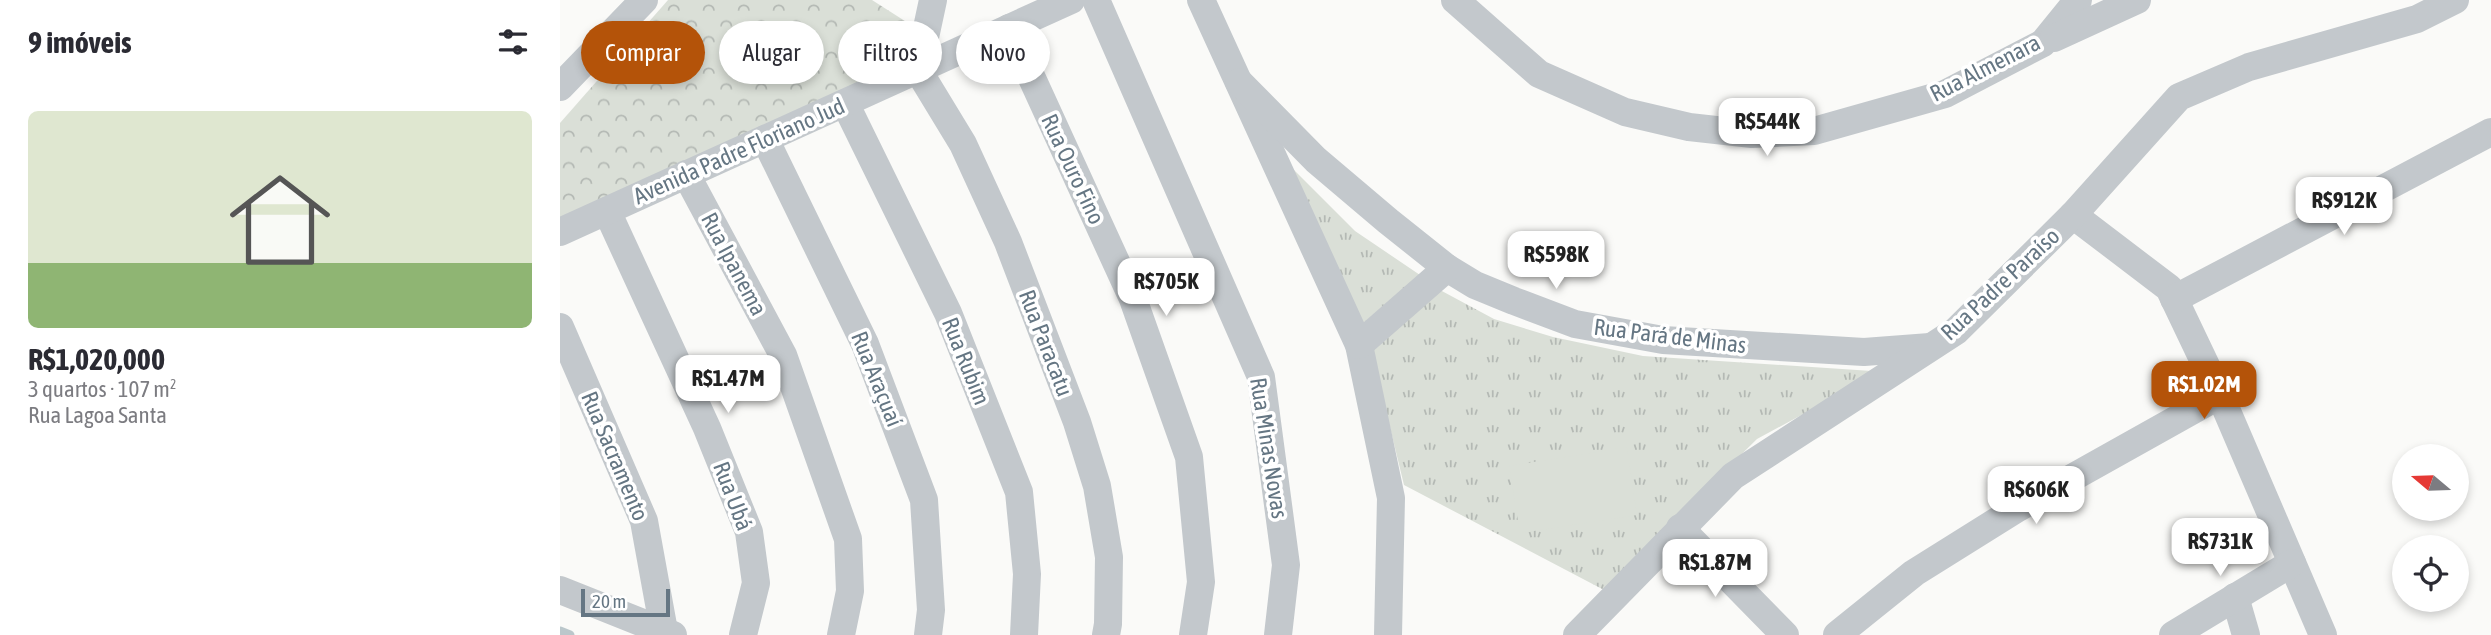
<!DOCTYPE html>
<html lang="pt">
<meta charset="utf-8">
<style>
:root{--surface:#fff;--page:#f7f7f7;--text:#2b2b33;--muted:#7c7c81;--line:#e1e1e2;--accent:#b45309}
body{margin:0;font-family:"Asap Condensed",sans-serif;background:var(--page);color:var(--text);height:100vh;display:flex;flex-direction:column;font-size:26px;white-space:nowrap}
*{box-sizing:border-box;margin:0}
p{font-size:23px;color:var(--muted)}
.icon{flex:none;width:38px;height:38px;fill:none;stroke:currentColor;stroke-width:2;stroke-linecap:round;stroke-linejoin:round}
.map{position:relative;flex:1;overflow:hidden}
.drawer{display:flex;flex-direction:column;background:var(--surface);width:560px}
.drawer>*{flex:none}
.hud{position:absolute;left:21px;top:21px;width:665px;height:63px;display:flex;gap:14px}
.needle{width:46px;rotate:289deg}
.tools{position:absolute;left:1832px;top:444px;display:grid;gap:14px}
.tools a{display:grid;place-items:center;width:77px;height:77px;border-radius:50%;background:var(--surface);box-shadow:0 4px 10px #0003;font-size:35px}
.scale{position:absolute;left:21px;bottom:18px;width:89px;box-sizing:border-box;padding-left:7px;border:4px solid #657683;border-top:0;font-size:19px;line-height:24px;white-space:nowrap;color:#657683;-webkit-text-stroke:5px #fff;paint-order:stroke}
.price{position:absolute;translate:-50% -60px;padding:0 16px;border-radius:14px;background:#fff;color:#222;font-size:23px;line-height:46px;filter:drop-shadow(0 2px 4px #0008)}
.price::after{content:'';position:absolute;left:50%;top:42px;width:21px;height:16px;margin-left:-10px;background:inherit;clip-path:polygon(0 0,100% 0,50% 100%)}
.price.on{background:var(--accent);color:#fff}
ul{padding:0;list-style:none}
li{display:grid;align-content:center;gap:14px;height:371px;padding:0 28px}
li+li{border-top:2px solid var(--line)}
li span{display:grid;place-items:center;height:217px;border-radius:10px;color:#555}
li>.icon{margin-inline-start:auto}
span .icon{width:126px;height:126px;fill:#fffc;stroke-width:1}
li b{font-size:30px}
h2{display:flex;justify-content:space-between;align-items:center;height:84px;padding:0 28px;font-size:30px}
.pill{padding:0 24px;border-radius:32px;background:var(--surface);box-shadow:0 4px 10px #0003;font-size:24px;line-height:63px}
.pill.on{background:var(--accent);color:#fff}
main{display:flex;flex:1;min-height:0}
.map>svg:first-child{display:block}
</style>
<main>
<section class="drawer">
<h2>9 imóveis<svg class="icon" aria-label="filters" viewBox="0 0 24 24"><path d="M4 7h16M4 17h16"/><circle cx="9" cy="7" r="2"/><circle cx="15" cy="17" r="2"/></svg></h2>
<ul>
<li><span style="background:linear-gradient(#dfe7d0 70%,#8fb573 0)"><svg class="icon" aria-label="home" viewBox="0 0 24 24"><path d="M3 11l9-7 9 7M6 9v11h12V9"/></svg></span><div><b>R$1,020,000</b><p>3 quartos · 107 m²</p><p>Rua Lagoa Santa</p></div></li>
</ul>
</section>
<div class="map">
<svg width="1931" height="635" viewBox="0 0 1931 635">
<defs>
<pattern id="grass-tufts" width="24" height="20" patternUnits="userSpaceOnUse" patternTransform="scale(1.75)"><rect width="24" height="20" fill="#dadfd7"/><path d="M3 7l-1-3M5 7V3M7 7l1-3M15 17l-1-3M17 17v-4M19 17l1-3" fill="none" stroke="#b4b9b4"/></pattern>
<pattern id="forest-crowns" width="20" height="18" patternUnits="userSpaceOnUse" patternTransform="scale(1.75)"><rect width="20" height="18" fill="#dadfd7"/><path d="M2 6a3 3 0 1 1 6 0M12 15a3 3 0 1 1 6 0" fill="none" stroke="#b4b9b4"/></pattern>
</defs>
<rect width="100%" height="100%" fill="#fafaf8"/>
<g fill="url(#grass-tufts)">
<polygon points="728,164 795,231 860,275 800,326"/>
<polygon points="880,290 934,319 993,337 1083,356 1312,371 1258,406 1197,439 1044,590 844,485 811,349"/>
</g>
<polygon fill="url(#forest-crowns)" points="108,0 312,0 348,23 353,36 348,61 0,223 0,123"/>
<polygon fill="#dadfd7" points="1067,447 1077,515 960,533 949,466"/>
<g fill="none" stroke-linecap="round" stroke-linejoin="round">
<polyline stroke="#bbc7cb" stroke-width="9" points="0,631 10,635"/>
<g stroke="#c3c8cc" stroke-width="28">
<polyline points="373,0 358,70 403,144 448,242 517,422 537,486 549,557 548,624 546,635"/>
<polyline points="536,0 701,377 726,565 718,635"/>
<polyline points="641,0 799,345 831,498 828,635"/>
<polyline points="895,0 979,74 1065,112 1129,127 1192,134 1254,131 1385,94 1483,43 1518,0"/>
<polyline points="449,28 573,299 629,457 641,582 633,635"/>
<polyline points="1494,38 1577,0"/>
<polyline points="679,82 756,160 828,221 887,268 915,285 954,301 1015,324 1103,340 1304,352 1370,347"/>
<polyline points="0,87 84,0"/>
<polyline points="285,103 388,313 459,492 467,574 464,635"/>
<polyline points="205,139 305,344 364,500 371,610 368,635"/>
<polyline points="126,174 223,355 288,539 290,591 281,635"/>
<polyline points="47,211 147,428 189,532 196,583 183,635"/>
<polyline points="1513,215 1609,288 1660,395 1763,635"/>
<polyline points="0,232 511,0"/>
<polyline points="1614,299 1931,132"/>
<polyline points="0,327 84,521 104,631"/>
<polyline points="799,345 887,268"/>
<polyline points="1120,528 1225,635"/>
<polyline points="0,590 113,635"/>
<polyline points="1675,597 1686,635"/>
<polyline points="1017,635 1173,476 1396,331 1513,215 1619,97 1689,67 1857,19 1895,0"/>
<polyline points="1277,635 1354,573 1458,508 1660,395"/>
<polyline points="1613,635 1732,563"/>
</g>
</g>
<g text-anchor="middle" stroke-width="7" stroke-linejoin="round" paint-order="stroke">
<g font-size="23" fill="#657683" stroke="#fff">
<text transform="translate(1425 68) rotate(-27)" y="8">Rua Almenara</text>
<text transform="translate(179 151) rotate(-24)" y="8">Avenida Padre Floriano Jud</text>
<text transform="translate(513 169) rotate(65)" y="8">Rua Ouro Fino</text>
<text transform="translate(174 264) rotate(62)" y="8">Rua Ipanema</text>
<text transform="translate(1440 284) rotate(-43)" y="8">Rua Padre Paraíso</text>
<text transform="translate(1110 336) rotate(7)" y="8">Rua Pará de Minas</text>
<text transform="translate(486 343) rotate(69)" y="8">Rua Paracatu</text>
<text transform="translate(406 361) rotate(68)" y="8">Rua Rubim</text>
<text transform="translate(317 379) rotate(68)" y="8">Rua Araçuaí</text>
<text transform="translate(709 448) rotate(81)" y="8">Rua Minas Novas</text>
<text transform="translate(55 456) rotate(67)" y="8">Rua Sacramento</text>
<text transform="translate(173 496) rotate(69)" y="8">Rua Ubá</text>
</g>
</g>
</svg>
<div class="tools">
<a><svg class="needle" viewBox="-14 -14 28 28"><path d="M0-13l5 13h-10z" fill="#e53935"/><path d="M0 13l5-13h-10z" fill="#7c7c81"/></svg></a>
<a><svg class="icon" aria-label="locate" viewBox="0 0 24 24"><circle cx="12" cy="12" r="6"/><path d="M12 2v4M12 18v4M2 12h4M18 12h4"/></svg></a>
</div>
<div class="scale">20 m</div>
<b class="price" style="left:1207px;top:158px">R$544K</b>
<b class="price" style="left:1784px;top:237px">R$912K</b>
<b class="price" style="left:996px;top:291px">R$598K</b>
<b class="price" style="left:606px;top:318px">R$705K</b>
<b class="price" style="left:168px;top:415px">R$1.47M</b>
<b class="price on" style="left:1644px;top:421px">R$1.02M</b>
<b class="price" style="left:1476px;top:526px">R$606K</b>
<b class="price" style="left:1660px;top:578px">R$731K</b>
<b class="price" style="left:1155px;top:599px">R$1.87M</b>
<div class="hud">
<a class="pill on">Comprar</a>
<a class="pill">Alugar</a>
<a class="pill">Filtros</a>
<a class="pill">Novo</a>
</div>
</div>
</main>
